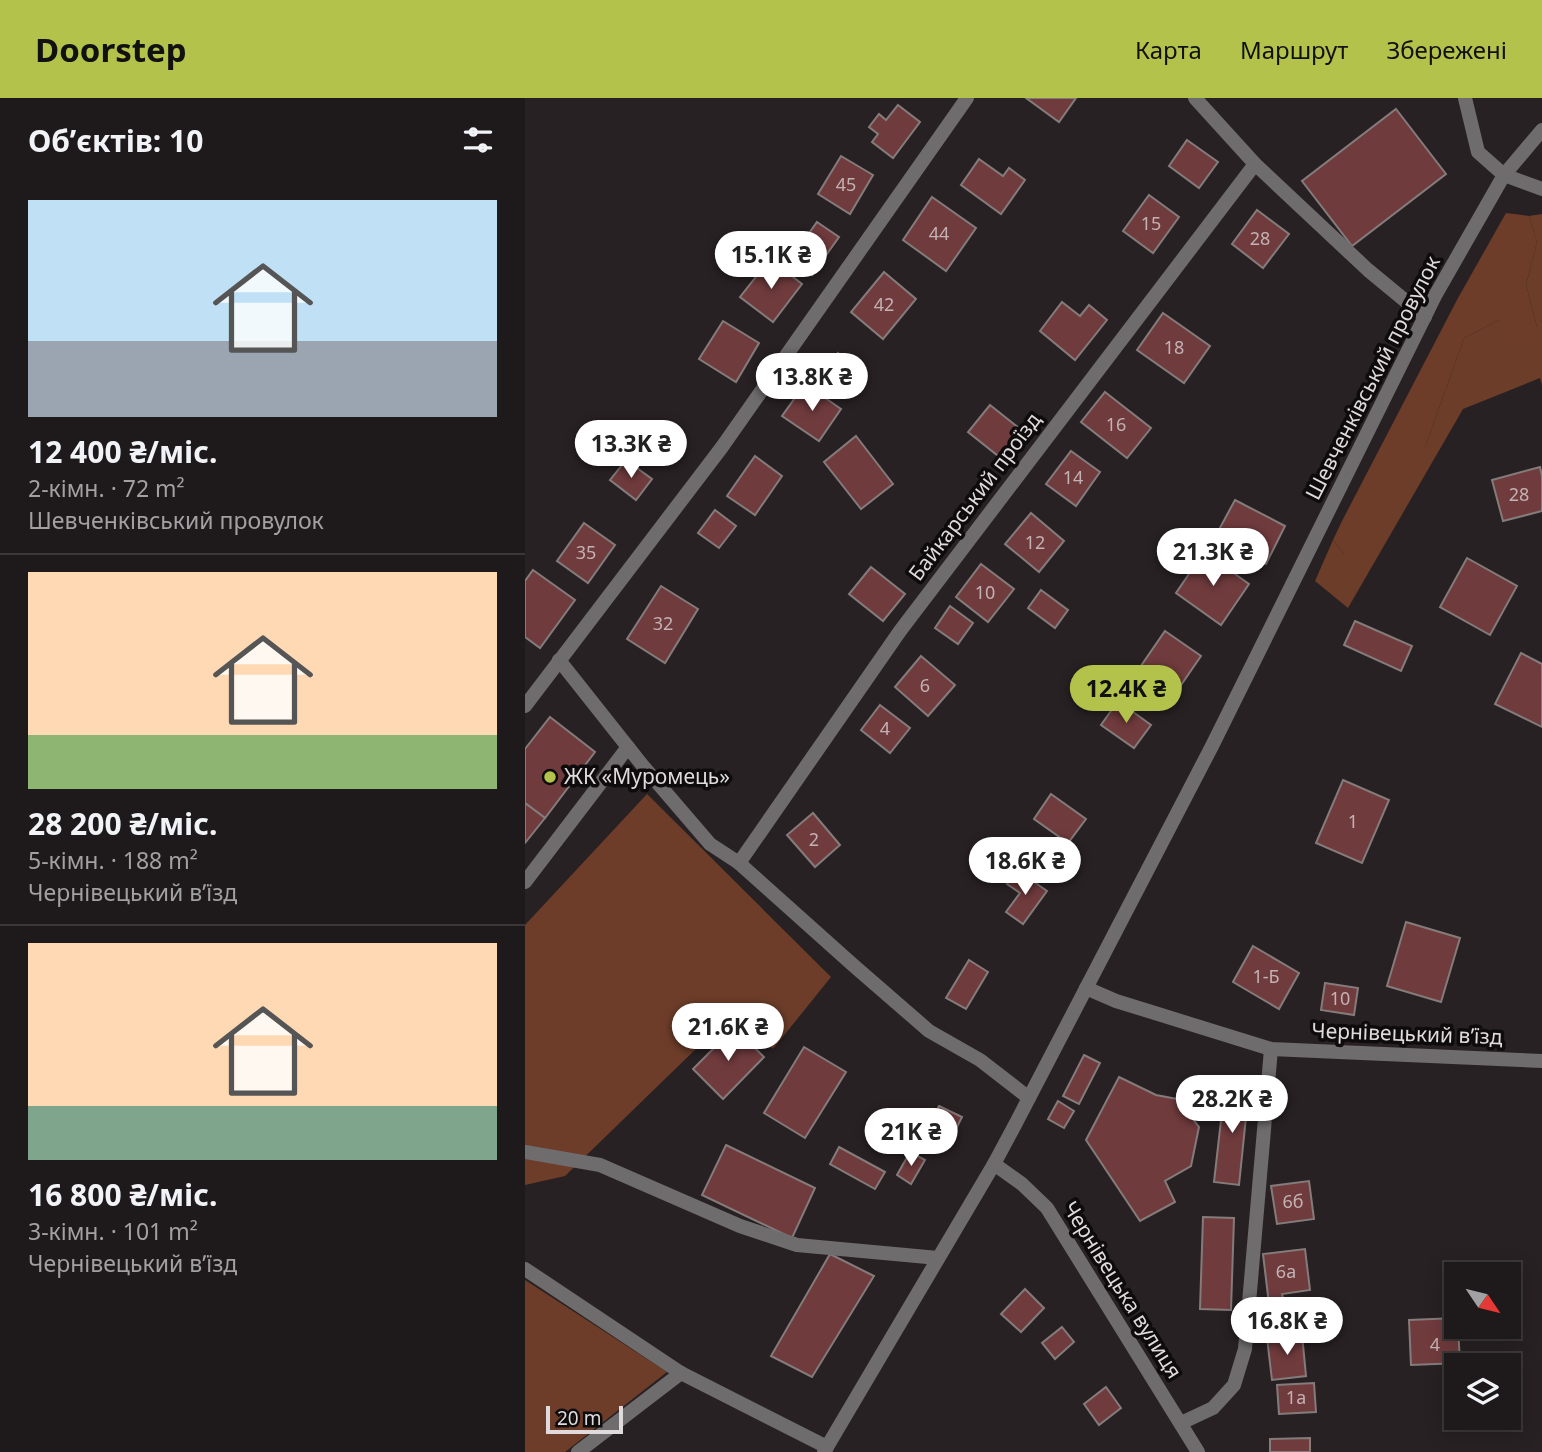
<!DOCTYPE html>
<html lang="uk">
<meta charset="utf-8">
<style>
:root{--surface:#1e191a;--page:#2b2627;--text:#f1f3f6;--muted:#a1a0a2;--line:#3c3839;--accent:#b2c24b}
body{margin:0;font-family:"Noto Sans",sans-serif;background:var(--page);color:var(--text);height:100vh;display:flex;flex-direction:column;font-size:26px;white-space:nowrap}
*{box-sizing:border-box;margin:0}
p{font-size:23px;color:var(--muted)}
.icon{flex:none;width:38px;height:38px;fill:none;stroke:currentColor;stroke-width:2;stroke-linecap:round;stroke-linejoin:round}
.map{position:relative;flex:1;overflow:hidden}
.sheet{display:flex;flex-direction:column;background:var(--surface);width:525px}
.sheet>*{flex:none}
.needle{width:46px;rotate:125deg}
.fabs{position:absolute;left:919px;top:1164px;display:grid;gap:14px}
.fabs a{display:grid;place-items:center;width:77px;height:77px;border-radius:0px;background:var(--surface);box-shadow:0 4px 18px #0003,0 0 0 2px var(--line);font-size:35px}
.scale{position:absolute;left:21px;bottom:18px;width:77px;box-sizing:border-box;padding-left:7px;border:4px solid #dfdadc;border-top:0;font-size:19px;line-height:24px;white-space:nowrap;color:#dfdadc;-webkit-text-stroke:5px #0e0b0c;paint-order:stroke}
.price{position:absolute;translate:-50% -60px;padding:0 16px;border-radius:24px;background:#fff;color:#222;font-size:23px;line-height:46px;filter:drop-shadow(0 2px 4px #0008)}
.price::after{content:'';position:absolute;left:50%;top:42px;width:21px;height:16px;margin-left:-10px;background:inherit;clip-path:polygon(0 0,100% 0,50% 100%)}
.price.on{background:var(--accent);color:#111}
ul{padding:0;list-style:none}
li{display:grid;align-content:center;gap:14px;height:371px;padding:0 28px}
li+li{border-top:2px solid var(--line)}
li span{display:grid;place-items:center;height:217px;border-radius:0px;color:#555}
li>.icon{margin-inline-start:auto}
span .icon{width:126px;height:126px;fill:#fffc;stroke-width:1}
li b{font-size:30px}
h2{display:flex;justify-content:space-between;align-items:center;height:84px;padding:0 28px;font-size:30px}
header{display:flex;align-items:center;gap:42px;box-sizing:border-box;height:98px;padding:0 35px;background:var(--accent);color:#111}
header strong{font-size:33px}
nav{display:flex;gap:38px;margin-inline-start:auto;font-size:24px}
main{display:flex;flex:1;min-height:0}
.map>svg:first-child{display:block}
</style>
<header>
<strong>Doorstep</strong>
<nav><a>Карта</a><a>Маршрут</a><a>Збережені</a></nav>
</header>
<main>
<section class="sheet">
<h2>Об’єктів: 10<svg class="icon" aria-label="filters" viewBox="0 0 24 24"><path d="M4 7h16M4 17h16"/><circle cx="9" cy="7" r="2"/><circle cx="15" cy="17" r="2"/></svg></h2>
<ul>
<li><span style="background:linear-gradient(#bfe0f5 65%,#9aa5b1 0)"><svg class="icon" aria-label="home" viewBox="0 0 24 24"><path d="M3 11l9-7 9 7M6 9v11h12V9"/></svg></span><div><b>12 400 ₴/міс.</b><p>2-кімн. · 72 m²</p><p>Шевченківський провулок</p></div></li>
<li><span style="background:linear-gradient(#ffd9b3 75%,#8fb573 0)"><svg class="icon" aria-label="home" viewBox="0 0 24 24"><path d="M3 11l9-7 9 7M6 9v11h12V9"/></svg></span><div><b>28 200 ₴/міс.</b><p>5-кімн. · 188 m²</p><p>Чернівецький вʼїзд</p></div></li>
<li><span style="background:linear-gradient(#ffd9b3 75%,#7fa58c 0)"><svg class="icon" aria-label="home" viewBox="0 0 24 24"><path d="M3 11l9-7 9 7M6 9v11h12V9"/></svg></span><div><b>16 800 ₴/міс.</b><p>3-кімн. · 101 m²</p><p>Чернівецький вʼїзд</p></div></li>
</ul>
</section>
<div class="map">
<svg width="1017" height="1354" viewBox="0 0 1017 1354">
<rect width="100%" height="100%" fill="#282123"/>
<polygon fill="#6c3d29" points="1017,116 1017,287 1015,280 938,311 823,510 790,483 808,442 820,457 901,347 939,240 974,222 1012,229 1001,187 1012,144 1004,118"/>
<g fill="#6d3d29">
<polygon points="981,115 1004,118 1012,144 1001,187 1012,229 994,245 974,222 939,240 901,347 841,458 820,457 808,442 817,423 933,200"/>
<polygon points="122,696 306,879 248,951 209,914 40,1078 0,1087 0,827"/>
<polygon points="0,1182 142,1274 40,1354 0,1354"/>
</g>
<g fill="#703b3d" stroke="#847b7b" stroke-width="2">
<polygon points="501,0 551,0 534,24"/>
<polygon points="373,7 395,24 368,60 347,44 353,36 344,29 354,16 361,22"/>
<polygon points="871,11 921,76 827,148 777,83"/>
<polygon points="662,42 693,64 674,90 644,68"/>
<polygon points="316,58 348,77 325,116 293,96"/>
<polygon points="454,61 478,78 484,70 500,82 476,116 436,87"/>
<polygon points="624,97 654,119 628,155 598,133"/>
<polygon points="407,99 451,130 421,173 378,142"/>
<polygon points="732,112 764,136 738,170 707,146"/>
<polygon points="292,124 314,139 287,177 265,162"/>
<polygon points="245,161 277,186 248,224 215,199"/>
<polygon points="359,174 391,201 358,241 326,214"/>
<polygon points="537,204 555,218 564,207 582,222 550,262 515,233"/>
<polygon points="638,215 685,248 659,285 612,252"/>
<polygon points="198,223 234,245 211,284 174,261"/>
<polygon points="313,255 335,271 315,299 292,283"/>
<polygon points="280,286 316,311 294,343 257,318"/>
<polygon points="580,294 626,330 602,360 556,324"/>
<polygon points="465,307 499,334 477,361 443,334"/>
<polygon points="331,338 368,386 336,411 299,364"/>
<polygon points="546,353 575,374 551,408 521,386"/>
<polygon points="230,358 257,378 230,417 202,398"/>
<polygon points="101,362 127,381 111,402 85,382"/>
<polygon points="1015,369 1017,378 1017,413 978,423 967,382"/>
<polygon points="710,402 760,428 741,466 690,439"/>
<polygon points="190,412 211,428 194,450 173,435"/>
<polygon points="506,415 539,443 514,474 480,446"/>
<polygon points="59,425 90,447 63,485 32,463"/>
<polygon points="679,454 724,486 696,527 651,495"/>
<polygon points="942,460 992,488 965,537 915,509"/>
<polygon points="456,466 489,491 463,524 431,499"/>
<polygon points="346,469 380,496 358,523 324,496"/>
<polygon points="8,472 50,502 15,550 0,539 0,483"/>
<polygon points="136,488 173,511 140,565 102,541"/>
<polygon points="516,492 543,512 530,530 503,510"/>
<polygon points="425,508 448,525 433,546 410,530"/>
<polygon points="830,523 887,548 876,573 819,547"/>
<polygon points="640,533 676,558 645,603 609,578"/>
<polygon points="996,555 1017,566 1017,629 970,606"/>
<polygon points="396,558 430,587 403,618 370,589"/>
<polygon points="593,603 626,627 609,650 576,627"/>
<polygon points="355,607 385,630 365,655 336,632"/>
<polygon points="25,619 70,654 20,720 0,705 0,651"/>
<polygon points="818,682 864,702 837,765 791,745"/>
<polygon points="526,696 561,721 543,745 509,721"/>
<polygon points="0,705 20,720 0,745"/>
<polygon points="288,715 315,747 290,769 262,737"/>
<polygon points="492,772 522,793 498,826 481,814 495,795 482,786"/>
<polygon points="881,824 935,840 916,904 862,888"/>
<polygon points="728,848 774,875 754,911 708,884"/>
<polygon points="444,862 463,874 441,911 421,900"/>
<polygon points="800,885 833,890 829,917 796,912"/>
<polygon points="209,930 239,959 198,1001 168,971"/>
<polygon points="279,949 321,974 280,1040 239,1015"/>
<polygon points="559,957 575,965 554,1006 538,998"/>
<polygon points="594,979 631,997 652,1001 674,1029 666,1068 640,1083 650,1104 615,1123 561,1042"/>
<polygon points="700,987 724,990 714,1087 689,1084"/>
<polygon points="533,1003 549,1013 539,1030 523,1021"/>
<polygon points="414,1008 437,1019 423,1047 400,1035"/>
<polygon points="201,1047 290,1090 267,1140 177,1097"/>
<polygon points="314,1049 360,1074 350,1091 305,1066"/>
<polygon points="385,1054 400,1062 386,1086 372,1077"/>
<polygon points="784,1083 789,1121 752,1126 746,1088"/>
<polygon points="678,1119 709,1120 706,1212 675,1211"/>
<polygon points="780,1151 785,1192 757,1196 759,1204 744,1206 738,1156"/>
<polygon points="305,1156 349,1178 287,1279 246,1258"/>
<polygon points="500,1191 519,1210 496,1234 476,1216"/>
<polygon points="931,1220 931,1228 933,1228 935,1265 886,1267 884,1222"/>
<polygon points="537,1229 549,1244 530,1261 517,1245"/>
<polygon points="777,1236 781,1278 747,1282 742,1240"/>
<polygon points="789,1285 791,1314 754,1316 752,1287"/>
<polygon points="581,1289 596,1310 574,1327 559,1306"/>
<polygon points="785,1340 785,1354 745,1354 745,1341"/>
</g>
<g fill="none" stroke-linecap="round" stroke-linejoin="round">
<g stroke="#6f6c6e" stroke-width="14">
<polyline points="34,562 118,668 185,746 214,765 328,867 404,933 455,962 504,1000"/>
<polyline points="0,784 103,649"/>
<polyline points="0,1054 75,1067 215,1128 272,1147 413,1160"/>
<polyline points="53,1354 156,1275"/>
</g>
<g stroke="#6f6c6e" stroke-width="14">
<polyline points="670,0 730,66 843,172 900,219"/>
<polyline points="940,0 953,54 979,77 1017,91"/>
<polyline points="0,608 197,349 442,0"/>
<polyline points="214,765 375,533 730,66"/>
<polyline points="561,890 591,903 746,951 1017,963"/>
<polyline points="469,1066 497,1086 522,1110 673,1354"/>
<polyline points="0,1171 156,1275 302,1349"/>
<polyline points="656,1325 688,1310 709,1287 720,1251 746,951"/>
<polyline points="299,1354 469,1066 491,1025 687,648 911,196 979,77 1017,32"/>
</g>
</g>
<circle fill="#b2c24b" stroke="#0e0b0c" stroke-width="2.5" cx="25" cy="679" r="7"/>
<g text-anchor="middle" stroke-width="7" stroke-linejoin="round" paint-order="stroke">
<g font-size="18" fill="#c3b2b4">
<text x="321" y="93">45</text>
<text x="626" y="132">15</text>
<text x="414" y="142">44</text>
<text x="735" y="147">28</text>
<text x="359" y="213">42</text>
<text x="649" y="256">18</text>
<text x="591" y="333">16</text>
<text x="548" y="386">14</text>
<text x="994" y="403">28</text>
<text x="510" y="451">12</text>
<text x="61" y="461">35</text>
<text x="460" y="501">10</text>
<text x="138" y="532">32</text>
<text x="400" y="594">6</text>
<text x="360" y="637">4</text>
<text x="828" y="730">1</text>
<text x="289" y="748">2</text>
<text x="741" y="885">1-Б</text>
<text x="815" y="907">10</text>
<text x="768" y="1110">6б</text>
<text x="761" y="1180">6а</text>
<text x="910" y="1253">4</text>
<text x="771" y="1306">1а</text>
</g>
<g font-size="21" fill="#dfdadc" stroke="#0e0b0c">
<text transform="translate(848 280) rotate(-63)" y="7">Шевченківський провулок</text>
<text transform="translate(450 399) rotate(-53)" y="7">Байкарський проїзд</text>
<text transform="translate(882 936) rotate(2)" y="7">Чернівецький вʼїзд</text>
<text transform="translate(597 1192) rotate(58)" y="7">Чернівецька вулиця</text>
</g>
<g font-size="21" fill="#dfdadc" stroke="#0e0b0c" text-anchor="start">
<text x="39" y="686">ЖК «Муромець»</text>
</g>
</g>
</svg>
<div class="fabs">
<a><svg class="needle" viewBox="-14 -14 28 28"><path d="M0-13l5 13h-10z" fill="#e53935"/><path d="M0 13l5-13h-10z" fill="#a1a0a2"/></svg></a>
<a><svg class="icon" aria-label="layers" viewBox="0 0 24 24"><path d="M12 4l9 5-9 5-9-5zM3 14l9 5 9-5"/></svg></a>
</div>
<div class="scale">20 m</div>
<b class="price" style="left:246px;top:193px">15.1K ₴</b>
<b class="price" style="left:287px;top:315px">13.8K ₴</b>
<b class="price" style="left:106px;top:382px">13.3K ₴</b>
<b class="price" style="left:688px;top:490px">21.3K ₴</b>
<b class="price on" style="left:601px;top:627px">12.4K ₴</b>
<b class="price" style="left:500px;top:799px">18.6K ₴</b>
<b class="price" style="left:203px;top:965px">21.6K ₴</b>
<b class="price" style="left:707px;top:1037px">28.2K ₴</b>
<b class="price" style="left:386px;top:1070px">21K ₴</b>
<b class="price" style="left:762px;top:1259px">16.8K ₴</b>
</div>
</main>
